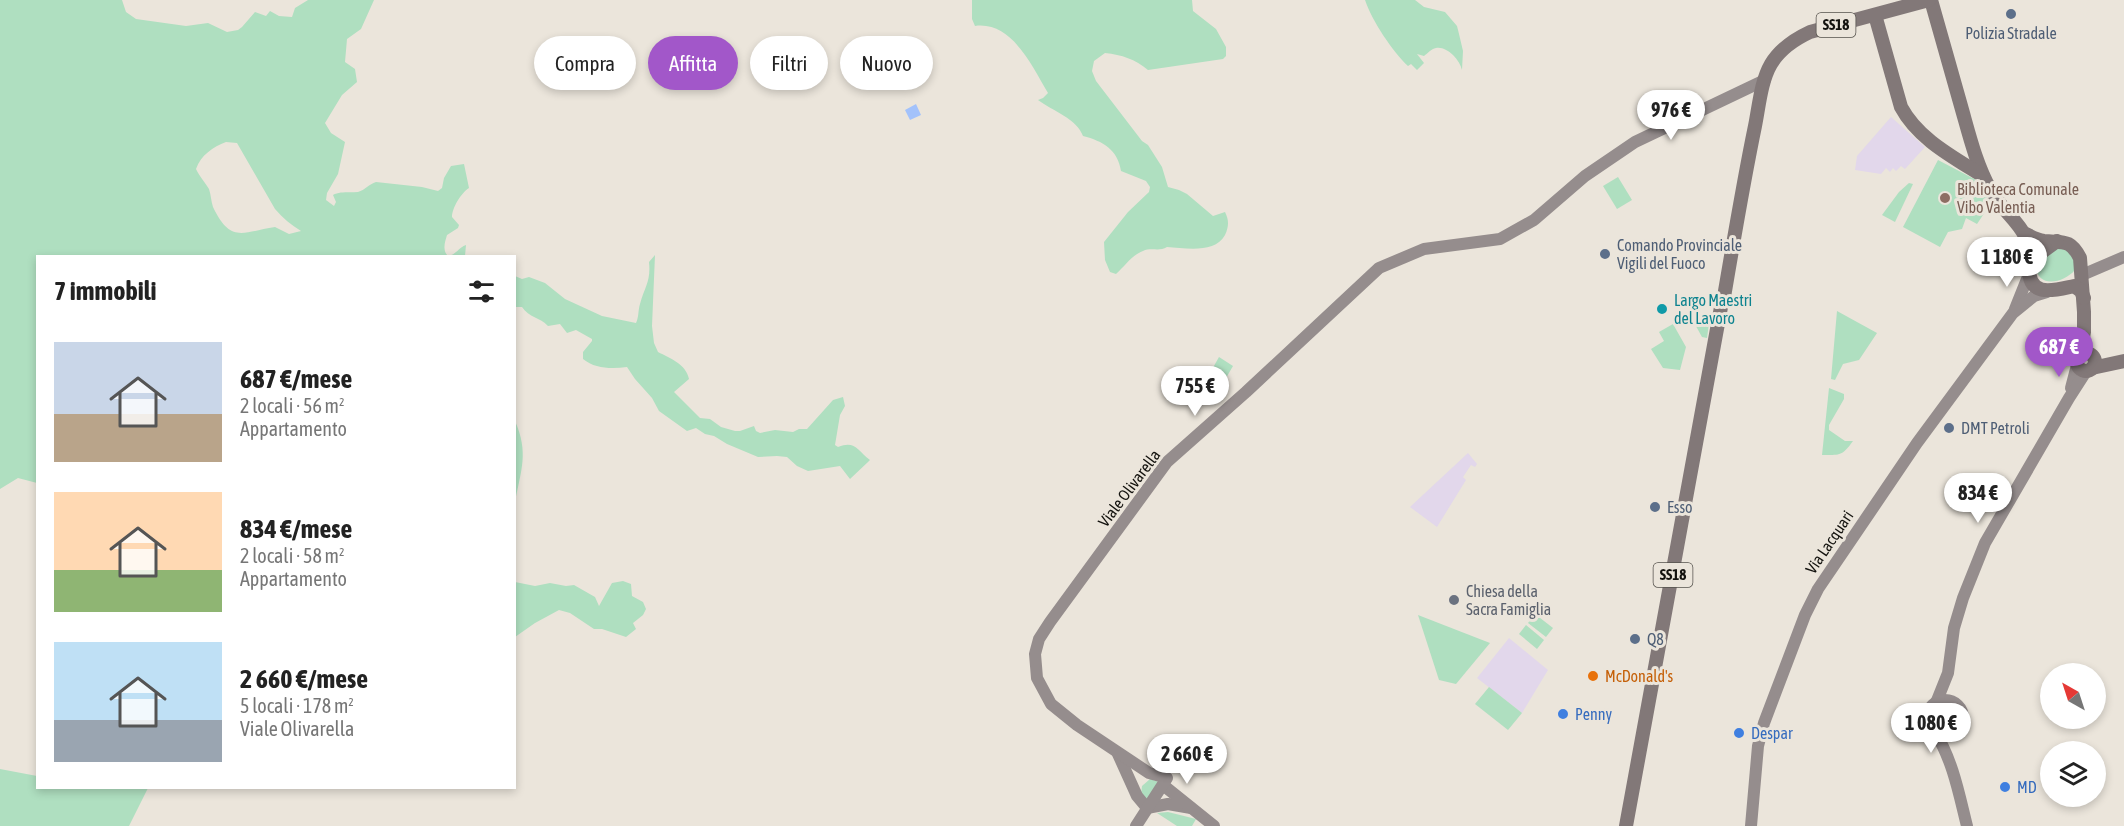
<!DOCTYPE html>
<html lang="it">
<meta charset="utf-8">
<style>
:root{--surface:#fff;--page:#f6f6f6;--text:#222;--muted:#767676;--accent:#a257c9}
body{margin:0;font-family:"Asap Condensed",sans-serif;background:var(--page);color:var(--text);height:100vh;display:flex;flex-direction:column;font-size:22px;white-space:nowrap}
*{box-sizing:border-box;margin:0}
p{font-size:20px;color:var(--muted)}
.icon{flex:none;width:33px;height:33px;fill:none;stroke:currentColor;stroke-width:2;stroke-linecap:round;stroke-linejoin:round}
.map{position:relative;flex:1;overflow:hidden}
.panel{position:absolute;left:36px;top:255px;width:480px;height:534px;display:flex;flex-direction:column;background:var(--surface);border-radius:0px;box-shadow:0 3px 9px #0003}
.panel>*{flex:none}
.guide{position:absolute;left:534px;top:36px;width:570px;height:54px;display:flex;gap:12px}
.needle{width:39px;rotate:321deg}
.fabs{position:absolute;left:2040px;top:663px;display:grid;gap:12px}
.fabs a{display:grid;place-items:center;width:66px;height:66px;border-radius:50%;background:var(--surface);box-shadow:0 3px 9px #0003;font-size:30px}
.price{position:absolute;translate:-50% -51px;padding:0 14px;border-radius:21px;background:#fff;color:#222;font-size:20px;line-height:39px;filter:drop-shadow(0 2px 3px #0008)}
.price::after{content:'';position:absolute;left:50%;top:36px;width:18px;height:14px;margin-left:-9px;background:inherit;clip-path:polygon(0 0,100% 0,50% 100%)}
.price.current{background:var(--accent);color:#fff}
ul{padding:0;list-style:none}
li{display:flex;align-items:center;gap:18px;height:150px;padding:0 18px}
li span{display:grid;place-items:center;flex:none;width:168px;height:120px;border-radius:0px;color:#555}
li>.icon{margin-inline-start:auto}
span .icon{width:72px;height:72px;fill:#fffc;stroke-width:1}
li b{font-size:26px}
h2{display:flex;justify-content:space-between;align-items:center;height:72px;padding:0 18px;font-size:26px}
.pill{padding:0 21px;border-radius:27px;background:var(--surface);box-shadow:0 3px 9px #0003;font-size:21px;line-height:54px}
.pill.current{background:var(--accent);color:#fff}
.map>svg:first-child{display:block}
</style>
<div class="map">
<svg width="2124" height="826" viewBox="0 0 2124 826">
<rect width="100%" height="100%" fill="#ebe5db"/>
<g fill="#e2d7eb">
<polygon points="1891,117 1925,147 1905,169 1901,166 1896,171 1893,168 1890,172 1886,168 1881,174 1855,170 1857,156"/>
<polygon points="1468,453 1477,464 1475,467 1471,465 1463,477 1466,480 1437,527 1410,507"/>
<polygon points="1509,638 1548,670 1522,713 1477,678"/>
</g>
<g fill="#afdfc0" fill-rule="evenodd">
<path d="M0,0H122L126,12L136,19L186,26L208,23L227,32L238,30L242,27L255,12L266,16L270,11L279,16L292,17L295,8L308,0H374L361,29L347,39L345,62L355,69L357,82L342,95L325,123L331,133L345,142L338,174L327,193L326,200L334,206L336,202L333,195C340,191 350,193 358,192C365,190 369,184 376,182L422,187L438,191L442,188L444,178L451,166L464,164L469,188C461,193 452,208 452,217L459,225L458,228L447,235C445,242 442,250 448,256C456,255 459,247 466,245L465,256H38L37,483L18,478L0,489ZM226,142L237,143L275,209C283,218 291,225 301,231L289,234L275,227C242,232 231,244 213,207C211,201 211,195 209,189C205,182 199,176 196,169C201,155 213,147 226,142Z"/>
<path d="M972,0H1192L1193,11L1216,29L1226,47V56L1223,59L1148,70C1135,59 1122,55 1105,53L1094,61L1092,71L1096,81L1142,141L1148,145L1162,167L1168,187L1179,190L1187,194L1213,216L1225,212C1229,220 1229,226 1225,235C1215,254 1185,248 1167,247C1159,252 1151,247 1143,251C1132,255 1125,266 1116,274L1110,272L1105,260L1104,242L1128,212L1149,192L1150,187L1146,181L1121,171C1118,150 1103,141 1083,136C1077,119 1053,111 1038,100L1043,98L1048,93C1032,66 1012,21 975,26L972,19Z"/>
<path d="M1365,0H1415L1424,7L1445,12L1457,26L1459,34L1463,51L1462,70C1460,60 1447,46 1436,48C1431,49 1428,53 1424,56L1417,54L1424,63L1417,70L1411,64L1408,66C1393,52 1372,21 1365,0Z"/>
<polygon points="1938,160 1980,182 1991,203 1977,224 1966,218 1962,229 1948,232 1940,247 1903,227"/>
<polygon points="1618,177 1632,200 1617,209 1603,186"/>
<polygon points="1909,183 1913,184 1895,222 1882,215 1899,192"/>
<path d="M2057,246L2073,253L2075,270C2064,283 2037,289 2036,266Z"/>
<path d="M655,255L652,326L654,343L658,352C670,358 686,364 689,379L674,392L700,418L710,419L721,427L735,431H740L754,426L756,431L760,433L775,430L793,432L799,429H807L833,400L843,397L845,406L840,415L835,445L838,447C855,440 857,450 870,460L868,462L850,479L840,466L808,471L797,466L787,457L777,456L758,457L727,444L714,436L705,434L696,428L687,431L659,411L652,398L635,379L627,367C612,369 595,369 583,359V352L592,341V339L576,330L567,333L560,324L548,326C540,317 529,318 522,307H515V276L522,279L529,277L545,283L565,299L602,316L636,323C639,317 638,310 640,304C645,286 651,281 649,262Z"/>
<polygon points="1837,311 1877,333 1859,360 1843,364 1835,380 1831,379"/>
<polygon points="1696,316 1706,319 1709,323 1707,338 1702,337 1692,319"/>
<polygon points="1673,324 1686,347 1680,370 1663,368 1651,349 1664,341 1659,332"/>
<polygon points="1219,357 1233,366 1219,390 1205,382"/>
<path d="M1829,388L1844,394V399L1829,425V430L1845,441H1853C1842,456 1841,455 1822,455Z"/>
<path d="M515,421C529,453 521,470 515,502Z"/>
<polygon points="623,581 631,584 632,596 643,602 646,609 643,615 633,623 636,629 626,637 602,629 594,629 570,613 559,610 535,623 515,637 515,582 535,586 550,583 566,586 574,585 595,597 599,606 612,583"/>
<polygon points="1535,614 1553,628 1546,637 1528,623"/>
<polygon points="1418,615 1490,643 1456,684 1439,680"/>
<polygon points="1526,625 1544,640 1537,649 1519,634"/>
<polygon points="1489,687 1522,713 1508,730 1475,704"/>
<polygon points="0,769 37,776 38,788 148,788 129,826 0,826"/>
<polygon points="1150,779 1159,782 1147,801 1141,795 1142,786"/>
<polygon points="1168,812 1196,819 1192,826 1177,826 1157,813"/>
</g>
<polygon fill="#a3c2fb" points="916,104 921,115 910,120 905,110"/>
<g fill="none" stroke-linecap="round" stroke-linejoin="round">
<g stroke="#958d8d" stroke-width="12">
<polyline points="2082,275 2124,257"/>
<polyline points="2015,309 2029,274"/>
<polyline points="2071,388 2077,365"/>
<circle cx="1945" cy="718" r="18"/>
<polyline points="1936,703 1948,673 1954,628 1963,598 1985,543 2069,398 2087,370"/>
<path d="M1935,732C1953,761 1959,794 1967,826"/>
<polyline points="1118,754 1137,796 1147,808 1168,804 1191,808"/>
<polyline points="1163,785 1214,826"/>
<polyline points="1136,826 1167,778 1149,773 1077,725 1051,704 1037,678 1035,654 1039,639 1050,622 1167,462 1246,392 1379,268 1424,249 1500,239 1534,220 1585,176 1635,142 1765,80"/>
<polyline points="1751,826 1758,746 1764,723 1805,615 1818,589 1917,443 2013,313 2034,296 2047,292"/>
</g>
<g stroke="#827878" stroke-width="14">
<path d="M1931,0C1941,35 1951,71 1961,106C1969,134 1976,164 1990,189C2006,219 2035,228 2029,267"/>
<path d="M1875,15L1901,107C1918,139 1953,157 1983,176"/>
<path d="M2026,234C2032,237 2037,240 2044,241C2062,243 2070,238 2080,258L2084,312V332L2080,354"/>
<path d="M2057,241C2046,249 2036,255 2029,267C2028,299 2055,290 2074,286L2081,291L2084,298"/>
<path d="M1723,303C1733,244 1743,184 1755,126C1759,106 1761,81 1771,64C1780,49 1795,39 1810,32L1929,0"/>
<circle cx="2086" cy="362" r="9"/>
<polyline points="2092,368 2124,361"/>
<polyline points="1626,826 1721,307"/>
</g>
</g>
<g fill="#5c6f8a" stroke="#ebe5db" stroke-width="2">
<circle cx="2011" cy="14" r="6"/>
<circle cx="1605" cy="254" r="6"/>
<circle cx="1949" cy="428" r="6"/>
<circle cx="1655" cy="507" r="6"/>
<circle cx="1635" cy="639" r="6"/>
</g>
<circle fill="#8d6e63" stroke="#ebe5db" stroke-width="2" cx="1945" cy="198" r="6"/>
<circle fill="#0f9aa8" stroke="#ebe5db" stroke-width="2" cx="1662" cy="309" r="6"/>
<circle fill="#6b7280" stroke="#ebe5db" stroke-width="2" cx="1454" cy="600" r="6"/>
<circle fill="#e8710a" stroke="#ebe5db" stroke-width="2" cx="1593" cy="676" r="6"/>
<g fill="#3f7fe0" stroke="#ebe5db" stroke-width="2">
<circle cx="1563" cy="714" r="6"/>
<circle cx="1739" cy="733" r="6"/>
<circle cx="2005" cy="787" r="6"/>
</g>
<g text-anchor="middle" stroke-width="6" stroke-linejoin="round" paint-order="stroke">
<g fill="#ebe5db" stroke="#54514c" stroke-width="1.5">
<rect x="1816.5" y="13" width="39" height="24" rx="4.5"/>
<rect x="1653.5" y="563" width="39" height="24" rx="4.5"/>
</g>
<g font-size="15" font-weight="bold" fill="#13120e">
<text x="1836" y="30">SS18</text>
<text x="1673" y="580">SS18</text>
</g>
<g font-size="16" fill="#4e5e75" stroke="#ebe5db" text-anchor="start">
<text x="2011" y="39" text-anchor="middle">Polizia Stradale</text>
<text x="1617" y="251">Comando Provinciale<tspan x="1617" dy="18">Vigili del Fuoco</tspan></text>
<text x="1961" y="434">DMT Petroli</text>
<text x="1667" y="513">Esso</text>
<text x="1647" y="645">Q8</text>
</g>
<g font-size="16" fill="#785e54" stroke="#ebe5db" text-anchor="start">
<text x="1957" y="195">Biblioteca Comunale<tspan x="1957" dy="18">Vibo Valentia</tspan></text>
</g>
<g font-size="16" fill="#0d838f" stroke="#ebe5db" text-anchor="start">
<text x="1674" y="306">Largo Maestri<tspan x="1674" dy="18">del Lavoro</tspan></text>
</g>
<g font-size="16" fill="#13120e" stroke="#ebe5db">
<text transform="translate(1129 488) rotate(-53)" y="6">Viale Olivarella</text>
<text transform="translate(1829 542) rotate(-56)" y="6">Via Lacquari</text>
</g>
<g font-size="16" fill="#5b616d" stroke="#ebe5db" text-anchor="start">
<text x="1466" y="597">Chiesa della<tspan x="1466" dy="18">Sacra Famiglia</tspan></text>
</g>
<g font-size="16" fill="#c56008" stroke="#ebe5db" text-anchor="start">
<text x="1605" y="682">McDonald's</text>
</g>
<g font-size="16" fill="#366cbe" stroke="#ebe5db" text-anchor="start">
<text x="1575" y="720">Penny</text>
<text x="1751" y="739">Despar</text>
<text x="2017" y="793">MD</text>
</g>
</g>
</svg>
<div class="fabs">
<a><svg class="needle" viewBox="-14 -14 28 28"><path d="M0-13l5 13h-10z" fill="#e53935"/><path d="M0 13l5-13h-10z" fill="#767676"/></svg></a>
<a><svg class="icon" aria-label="layers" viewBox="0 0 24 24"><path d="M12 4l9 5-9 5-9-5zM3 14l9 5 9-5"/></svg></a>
</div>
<b class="price" style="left:1671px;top:141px">976 €</b>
<b class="price" style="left:2007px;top:288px">1 180 €</b>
<b class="price current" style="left:2059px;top:378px">687 €</b>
<b class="price" style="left:1195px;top:417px">755 €</b>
<b class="price" style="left:1978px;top:524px">834 €</b>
<b class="price" style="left:1931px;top:754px">1 080 €</b>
<b class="price" style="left:1187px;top:785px">2 660 €</b>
<div class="guide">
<a class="pill">Compra</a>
<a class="pill current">Affitta</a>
<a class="pill">Filtri</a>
<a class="pill">Nuovo</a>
</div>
<section class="panel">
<h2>7 immobili<svg class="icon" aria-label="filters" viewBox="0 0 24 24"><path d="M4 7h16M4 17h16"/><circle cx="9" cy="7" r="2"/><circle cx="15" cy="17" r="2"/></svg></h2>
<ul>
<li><span style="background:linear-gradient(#c9d6e8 60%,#b9a48a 0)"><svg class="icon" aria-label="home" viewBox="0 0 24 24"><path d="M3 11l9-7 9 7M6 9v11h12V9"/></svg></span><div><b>687 €/mese</b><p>2 locali · 56 m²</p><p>Appartamento</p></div></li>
<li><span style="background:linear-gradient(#ffd9b3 65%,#8fb573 0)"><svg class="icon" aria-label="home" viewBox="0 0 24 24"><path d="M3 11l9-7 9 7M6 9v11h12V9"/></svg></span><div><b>834 €/mese</b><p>2 locali · 58 m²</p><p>Appartamento</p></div></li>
<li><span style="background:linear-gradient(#bfe0f5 65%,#9aa5b1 0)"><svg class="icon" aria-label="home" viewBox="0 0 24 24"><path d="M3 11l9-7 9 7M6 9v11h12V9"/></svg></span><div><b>2 660 €/mese</b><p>5 locali · 178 m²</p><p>Viale Olivarella</p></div></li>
</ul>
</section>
</div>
